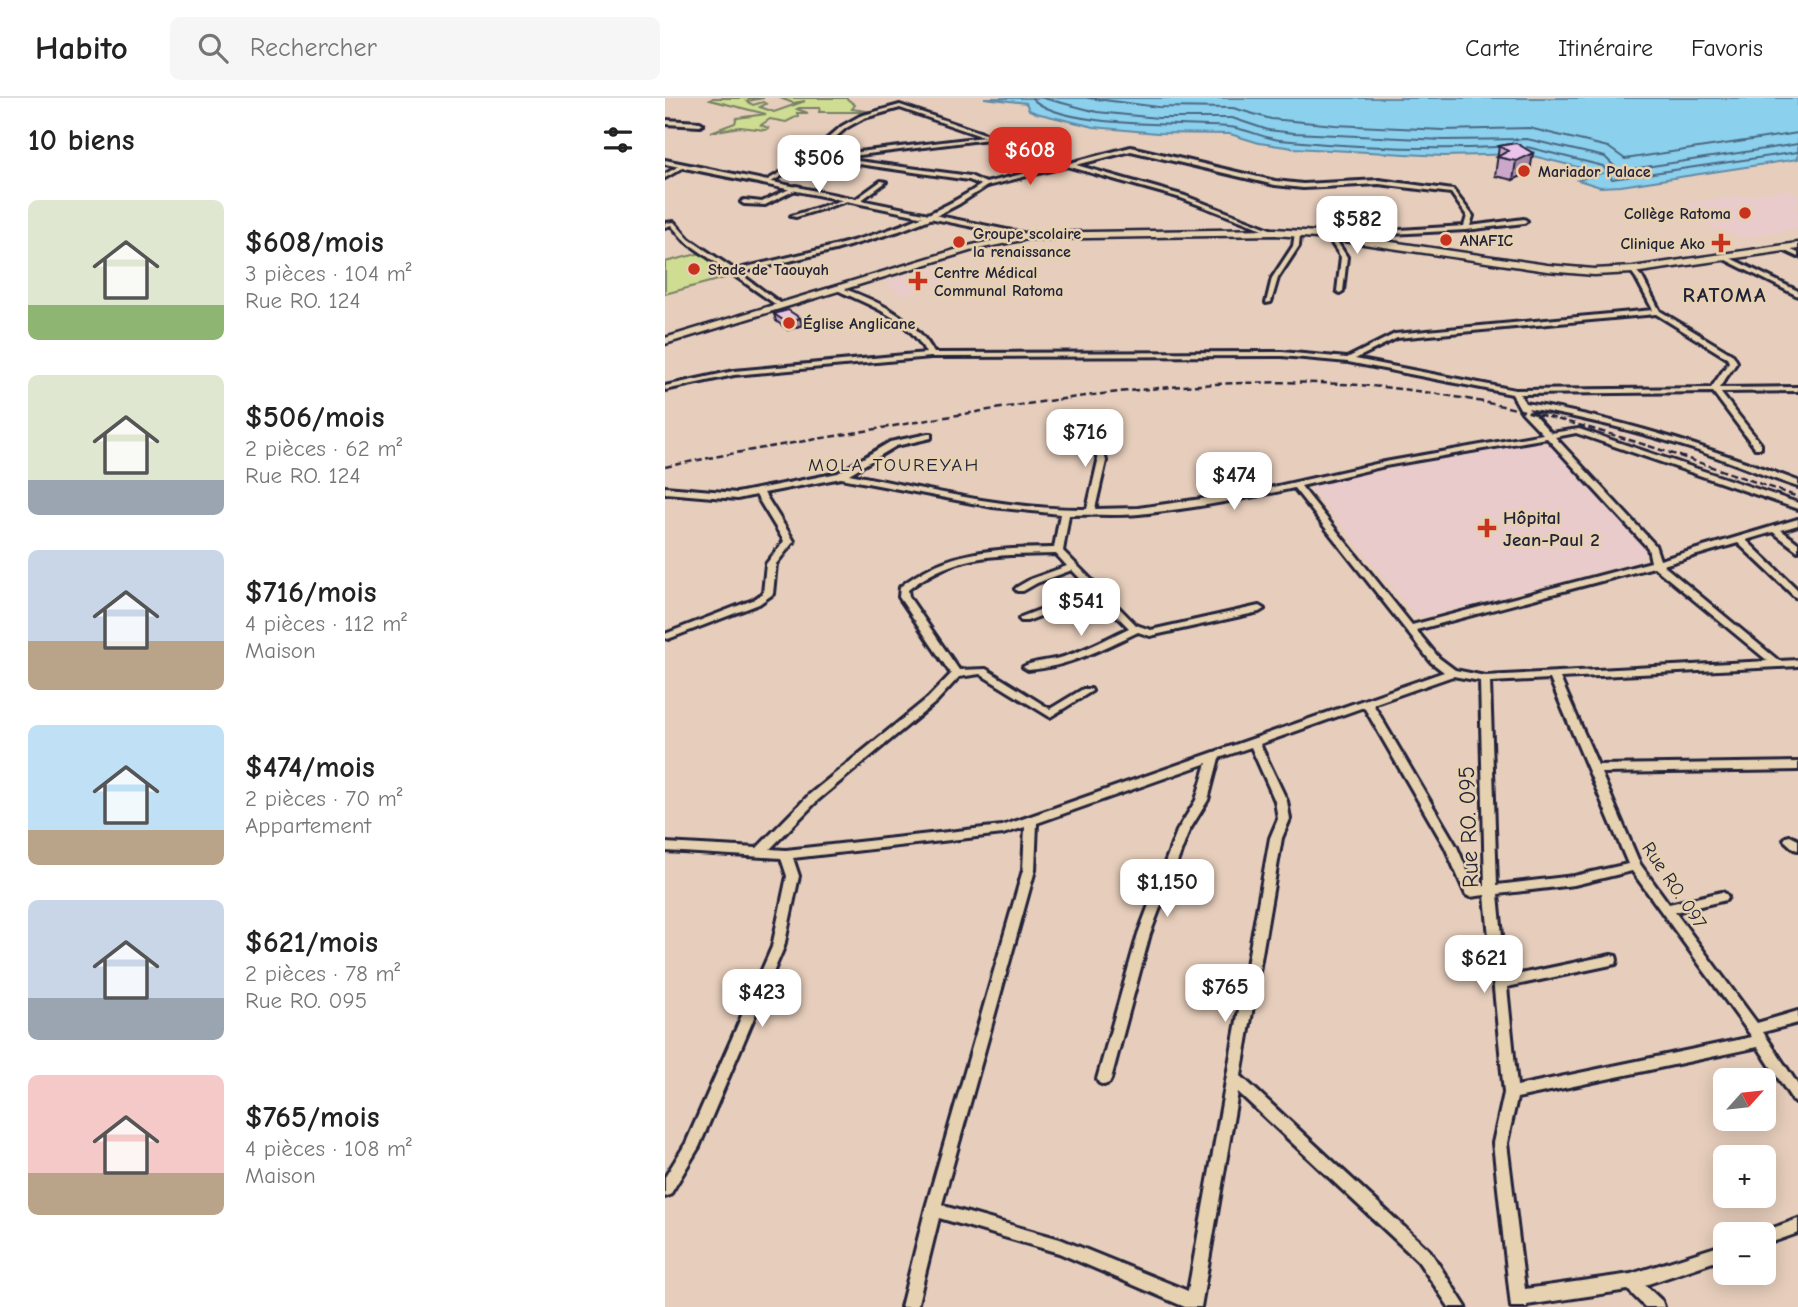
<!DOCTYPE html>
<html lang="fr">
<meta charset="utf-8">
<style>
:root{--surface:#fff;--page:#f6f6f6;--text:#222;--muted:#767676;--line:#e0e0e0;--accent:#d93025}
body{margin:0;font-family:"Comic Neue",sans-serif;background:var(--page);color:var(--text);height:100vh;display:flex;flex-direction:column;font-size:26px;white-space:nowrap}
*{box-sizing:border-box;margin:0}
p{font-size:23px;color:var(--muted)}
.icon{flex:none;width:38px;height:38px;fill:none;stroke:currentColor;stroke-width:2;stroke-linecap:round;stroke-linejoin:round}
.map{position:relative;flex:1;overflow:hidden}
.sheet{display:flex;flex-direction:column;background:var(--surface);width:665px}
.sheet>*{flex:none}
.needle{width:46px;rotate:63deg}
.tools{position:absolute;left:1048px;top:970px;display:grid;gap:14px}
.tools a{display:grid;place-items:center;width:63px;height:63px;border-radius:10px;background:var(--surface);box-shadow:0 4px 18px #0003;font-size:35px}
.price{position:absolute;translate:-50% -60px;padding:0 16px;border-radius:14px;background:#fff;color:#222;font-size:23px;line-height:46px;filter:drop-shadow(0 2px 4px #0008)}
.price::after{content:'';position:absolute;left:50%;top:42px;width:21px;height:16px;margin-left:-10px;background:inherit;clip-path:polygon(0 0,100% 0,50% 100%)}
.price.current{background:var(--accent);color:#fff}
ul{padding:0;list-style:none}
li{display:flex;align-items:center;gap:21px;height:175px;padding:0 28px}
li span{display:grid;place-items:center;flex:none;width:196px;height:140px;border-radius:10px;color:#555}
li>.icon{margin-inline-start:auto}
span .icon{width:84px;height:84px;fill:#fffc;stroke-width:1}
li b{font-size:30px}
h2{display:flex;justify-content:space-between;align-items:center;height:84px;padding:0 28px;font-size:30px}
header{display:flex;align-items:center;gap:42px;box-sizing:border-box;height:98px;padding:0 35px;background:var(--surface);border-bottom:2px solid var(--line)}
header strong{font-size:33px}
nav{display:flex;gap:38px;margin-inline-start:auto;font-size:24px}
.search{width:490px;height:63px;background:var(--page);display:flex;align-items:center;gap:18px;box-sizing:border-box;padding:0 24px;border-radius:10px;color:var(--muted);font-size:26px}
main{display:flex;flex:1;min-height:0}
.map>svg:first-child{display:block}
</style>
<header>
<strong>Habito</strong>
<div class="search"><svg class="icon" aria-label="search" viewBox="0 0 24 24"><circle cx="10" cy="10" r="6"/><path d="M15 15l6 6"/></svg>Rechercher</div>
<nav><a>Carte</a><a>Itinéraire</a><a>Favoris</a></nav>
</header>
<main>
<section class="sheet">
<h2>10 biens<svg class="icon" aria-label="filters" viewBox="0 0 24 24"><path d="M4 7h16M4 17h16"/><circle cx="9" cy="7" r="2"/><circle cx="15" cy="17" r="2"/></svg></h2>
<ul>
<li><span style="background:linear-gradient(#dfe7d0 75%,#8fb573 0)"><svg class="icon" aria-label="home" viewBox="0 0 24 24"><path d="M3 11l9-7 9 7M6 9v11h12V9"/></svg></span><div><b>$608/mois</b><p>3 pièces · 104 m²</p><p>Rue RO. 124</p></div></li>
<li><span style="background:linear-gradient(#dfe7d0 75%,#9aa5b1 0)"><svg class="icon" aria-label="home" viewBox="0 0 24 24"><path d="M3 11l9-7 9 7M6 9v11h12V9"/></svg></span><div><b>$506/mois</b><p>2 pièces · 62 m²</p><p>Rue RO. 124</p></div></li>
<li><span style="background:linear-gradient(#c9d6e8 65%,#b9a48a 0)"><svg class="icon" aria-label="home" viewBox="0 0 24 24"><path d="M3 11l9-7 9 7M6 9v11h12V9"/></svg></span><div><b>$716/mois</b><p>4 pièces · 112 m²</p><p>Maison</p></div></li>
<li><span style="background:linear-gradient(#bfe0f5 75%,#b9a48a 0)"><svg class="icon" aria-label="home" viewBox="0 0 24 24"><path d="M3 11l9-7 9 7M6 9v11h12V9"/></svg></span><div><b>$474/mois</b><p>2 pièces · 70 m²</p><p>Appartement</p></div></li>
<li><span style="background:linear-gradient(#c9d6e8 70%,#9aa5b1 0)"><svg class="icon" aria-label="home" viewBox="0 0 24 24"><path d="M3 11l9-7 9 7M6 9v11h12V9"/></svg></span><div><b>$621/mois</b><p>2 pièces · 78 m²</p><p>Rue RO. 095</p></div></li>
<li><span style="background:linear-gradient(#f6c9c9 70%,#b9a48a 0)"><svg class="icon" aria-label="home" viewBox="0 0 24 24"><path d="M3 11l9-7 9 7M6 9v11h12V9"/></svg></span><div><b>$765/mois</b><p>4 pièces · 108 m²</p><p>Maison</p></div></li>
</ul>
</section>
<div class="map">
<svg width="1133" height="1209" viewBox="0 0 1133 1209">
<rect width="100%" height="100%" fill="#e7cebc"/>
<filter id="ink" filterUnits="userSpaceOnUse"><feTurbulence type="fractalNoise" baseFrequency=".0143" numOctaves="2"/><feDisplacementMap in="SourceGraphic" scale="14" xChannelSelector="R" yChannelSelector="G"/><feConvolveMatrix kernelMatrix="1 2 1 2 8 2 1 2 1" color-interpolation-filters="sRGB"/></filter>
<g filter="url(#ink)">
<g fill="#e8cbca">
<polygon points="1124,92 1133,96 1133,130 1077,140 1039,125 1016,106"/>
<polygon points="267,170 287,182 239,197 219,184"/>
<polygon points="869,343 888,348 983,450 976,462 763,519 749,516 646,390 650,386"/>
</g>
<g fill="#cedd91" stroke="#788066" stroke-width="2">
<polygon points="48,0 99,0 82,3 88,7 98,4 101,6 95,9 109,14 140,3 128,5 115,0 181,0 190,7 187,11 209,14 154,14 155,10 134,10 132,11 143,15 132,15 133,18 121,24 105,21 96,27 103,30 100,32 75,29 46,34 70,25 72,20 101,16 45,2"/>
<polygon points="36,155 67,178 0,196 0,164"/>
</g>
<polygon fill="#8bd0ed" stroke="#618aa6" stroke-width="2" points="319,0 1133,0 1133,61 956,88 935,89 913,82 937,75 860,56 778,58 628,50 594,45 565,36 492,35 429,29 371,15 364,12 361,5"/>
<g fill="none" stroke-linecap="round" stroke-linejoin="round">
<g stroke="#4c6882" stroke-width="2">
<path d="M367,0C394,31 521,25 563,29C581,30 597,40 615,42C686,49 760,52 832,49"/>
<polyline points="378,0 432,14 493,20 567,20 603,32 629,35 778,42 862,41 940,59 954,73 1133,46"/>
<polyline points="423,0 493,9 568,10 606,21 670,27 778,32 864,30 943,49 960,61 1133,35"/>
<polyline points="862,49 938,68 947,81 1133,54"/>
</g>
<g stroke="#22223b" stroke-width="6">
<g id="minor">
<path d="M235,7L405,65L466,49L610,83L638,86L714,82L788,92L808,118L805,128L859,121L862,123L859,125L801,132L669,139L682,159L678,193L675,195L672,193L676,159L662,138L663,137L668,138L671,136L799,128L802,118L786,95L714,86L638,90L610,87L466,53L411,67L520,98L613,134L608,135L516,100L402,68L322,88L294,106L265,121L234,133L170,152L74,175L118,207V209L116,210L20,143L6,127L0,129V125L9,124L24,141L70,172C158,150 238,138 316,87L304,82L152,60L155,58L166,60L168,57L319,39L235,10L199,20L181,30L143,63L106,84L101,83L139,61L177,28L195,18ZM324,41L397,66L321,85L305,78L170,60Z"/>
<polygon points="0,22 35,24 38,26 35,28 0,26"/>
<polygon points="16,67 21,68 0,80 0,76"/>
<polygon points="216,83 221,84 195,103 191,103 191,101"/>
<polygon points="131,88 136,89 100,107 79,106 76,104 79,102 97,104"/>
<polygon points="184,100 189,101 131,119 126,118"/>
<polygon points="630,135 635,136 634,148 613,180 606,204 601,205 607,180 628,148"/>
<polygon points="1118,150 1122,150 1133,155 1133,159 1118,152"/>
<polygon points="1061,158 1133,193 1133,198 1059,161 1058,160"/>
<path d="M968,170L977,179L995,213L1068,257L1072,264L1054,290L1133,289V293L1055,294L1096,346V350H1090L1048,294L855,296L860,305C954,320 1044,350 1133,383V389C1099,378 1065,363 1031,352C976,334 920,320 863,310L886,335L914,331L1133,405V411L911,335L890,339L990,447L995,462L1133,421V427L1116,432L1133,445V453L1108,434L1081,442L1133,492V500L1130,499L1073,445L998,467L1114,563L1133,562V568L895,580L933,667L1133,664V672L936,675L975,766L1004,806L1057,794L1061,796L1063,799L1061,802L1010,814L1092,925L1133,913V925L1098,934L1133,987V1005L1128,1003L1093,949L852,1000L842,1045L860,1191L966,1176L1060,1146V1160L980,1187L997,1203L999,1209H980L963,1192L862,1207V1209H846L828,1045L839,995L820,797L805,799L801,797L780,749L699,609L595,646L622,703L625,721L617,740L576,978L765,1153L801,1209H784L753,1163L573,994L536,1209H520L394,1155L274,1120L252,1209H236L261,1109L358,772L360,729L338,736L128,760L134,778L119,849L34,1049L5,1097L0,1099V1079L21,1045L107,849L122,778L116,760L0,753V745L92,750L145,696L263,600L286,576L234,499L235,489C283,451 330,451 389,450L395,416L328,409L176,380L99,395L129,443L111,466L108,496L94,506L3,541L0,540V536L88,502L98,495L101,466L119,443L91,397L72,401L0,395V389L72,395L173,375L225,344L263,336H266V340L231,348L184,376C262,391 342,412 422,411L433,363L424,327L428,325L432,327L441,363L430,411L473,410L586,394L720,364L878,336L857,314L847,296L683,264L617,258L266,259L69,277L0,292V288L69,273L261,255C244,220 206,208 172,192L171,191L174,189C210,202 250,219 269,255L617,254L682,260L730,236L988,212L971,180L965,172ZM991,216L1062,260L1064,264L1046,290L850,292L690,261L732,240ZM882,340L983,450L986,464L747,527L636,388L720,368ZM629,390L766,564L779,574L337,728L121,752L105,751L153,702L271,604L294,579L315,576L385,619L427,593L426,591H418L385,611L321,571L294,572L244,499L243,492C289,455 334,457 391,456L402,468L366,481L352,489L350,491L352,493H358L372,485L407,472L426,492L356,519L354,521L356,523H362L431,497L464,530C443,540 423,551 401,558C389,563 366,563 358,569L363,572C403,569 437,551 473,534L485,538L594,514L599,511L594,508L486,532L471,527L398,453L404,417C427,416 450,418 474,416C525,411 579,401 629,390ZM989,469L1103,563L820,578L790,572L774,560L751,532ZM788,578L815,583L820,788L809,789L792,749L708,606ZM885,581L963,766L909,778L832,787L825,584ZM586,649L610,703L613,721L605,740L523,1193L395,1141L282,1109L277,1106L370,772L372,725L542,665L531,702L512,733L473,836L432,981L434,985L439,987L444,985L446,981L485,836L524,733L543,702L554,660ZM967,773L1087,939L852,988L842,889L946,867L951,866L952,862L951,858L946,857L841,879L833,796L909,787Z"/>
<polygon points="1125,738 1133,742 1133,752 1129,751 1119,742 1121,739"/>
<polygon points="1133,1121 1133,1135 1099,1147 1099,1136 1094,1135"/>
</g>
</g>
<g stroke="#22223b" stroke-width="6">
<polygon id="tertiary" points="0,62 362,136 366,138 362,140 0,66"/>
</g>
<g stroke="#22223b" stroke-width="5">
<polygon id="primary" points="610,131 665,135 882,167 929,171 968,169 1133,145 1133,151 968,175 929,177 882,173 665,141 610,137 362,141 308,152 0,246 0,240 303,148 362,135"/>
</g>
<use href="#minor" fill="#e6d1b0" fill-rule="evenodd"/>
<use href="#tertiary" fill="#e6d1b0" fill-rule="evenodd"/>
<use href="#primary" fill="#e6d1b0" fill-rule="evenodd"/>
<path stroke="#22223b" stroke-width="2.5" stroke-dasharray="7 3.5" stroke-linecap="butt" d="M0,369C78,352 156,341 234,327C408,297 583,269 759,294C888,312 1011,356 1133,399"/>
</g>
<g fill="#cba8ca" stroke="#22223b" stroke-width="2">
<polygon points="851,45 865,74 848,82 830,78 834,48"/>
<polygon points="109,216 135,220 137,227 123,232 111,223"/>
</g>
<g fill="#a588a4" stroke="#22223b" stroke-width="2">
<polygon points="868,55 865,74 848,82 851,63"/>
<polygon points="135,220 137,227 123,232 121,224"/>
</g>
<g fill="#ecc3eb" stroke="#22223b" stroke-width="2">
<polygon points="851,45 868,55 851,63 832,59 843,53 834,48"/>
<polygon points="123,212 135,220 121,224 109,216"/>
</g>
</g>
<g fill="#c8321e" stroke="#e6d1b0" stroke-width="2.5">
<circle cx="859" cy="73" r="7"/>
<circle cx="1080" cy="115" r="7"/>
<circle cx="781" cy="142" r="7"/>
<circle cx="294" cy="144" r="7"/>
<path d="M1052.5 134.5h7v7h7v7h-7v7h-7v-7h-7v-7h7z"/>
<circle cx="29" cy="171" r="7"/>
<path d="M249.5 172.5h7v7h7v7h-7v7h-7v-7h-7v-7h7z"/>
<circle cx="124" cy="225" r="7"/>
<path d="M818.5 419.5h7v7h7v7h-7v7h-7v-7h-7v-7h7z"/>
</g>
<g text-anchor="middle" stroke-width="5" stroke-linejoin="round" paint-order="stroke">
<g font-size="16" font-weight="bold" fill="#22223b" stroke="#e6d1b0" text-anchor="start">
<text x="873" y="79">Mariador Palace</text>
<text x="1066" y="121" text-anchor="end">Collège Ratoma</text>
<text x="308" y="141">Groupe scolaire<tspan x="308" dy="18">la renaissance</tspan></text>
<text x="795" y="148">ANAFIC</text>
<text x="1040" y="151" text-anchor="end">Clinique Ako</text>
<text x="43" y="177">Stade de Taouyah</text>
<text x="269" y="180">Centre Médical<tspan x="269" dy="18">Communal Ratoma</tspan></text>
<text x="138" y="231">Église Anglicane</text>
</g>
<g font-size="19" letter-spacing="2" fill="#22223b" stroke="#e6d1b0">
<text x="229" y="373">MOLA TOUREYAH</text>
</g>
<g font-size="19" font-weight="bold" fill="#22223b" stroke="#e6d1b0" text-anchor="start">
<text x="838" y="426">Hôpital<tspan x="838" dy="22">Jean-Paul 2</tspan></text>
</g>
<g font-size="19" fill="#22223b" stroke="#e6d1b0">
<text transform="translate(1010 787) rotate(56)" y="7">Rue RO. 097</text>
</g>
<g font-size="21" font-weight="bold" letter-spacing="2" fill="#22223b" stroke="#e6d1b0">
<text x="1060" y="204">RATOMA</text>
</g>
<g font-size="23" fill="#22223b" stroke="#e6d1b0">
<text transform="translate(803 729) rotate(-92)" y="8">Rue RO. 095</text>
</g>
</g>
</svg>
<div class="tools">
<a><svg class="needle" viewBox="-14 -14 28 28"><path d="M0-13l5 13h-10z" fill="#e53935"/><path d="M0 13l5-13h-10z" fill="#767676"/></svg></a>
<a>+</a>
<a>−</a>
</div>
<b class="price current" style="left:365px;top:89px">$608</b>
<b class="price" style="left:154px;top:97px">$506</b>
<b class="price" style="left:692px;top:158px">$582</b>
<b class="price" style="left:420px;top:371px">$716</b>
<b class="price" style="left:569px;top:414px">$474</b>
<b class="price" style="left:416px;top:540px">$541</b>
<b class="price" style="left:502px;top:821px">$1,150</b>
<b class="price" style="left:819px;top:897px">$621</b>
<b class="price" style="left:560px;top:926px">$765</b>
<b class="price" style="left:97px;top:931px">$423</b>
</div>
</main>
